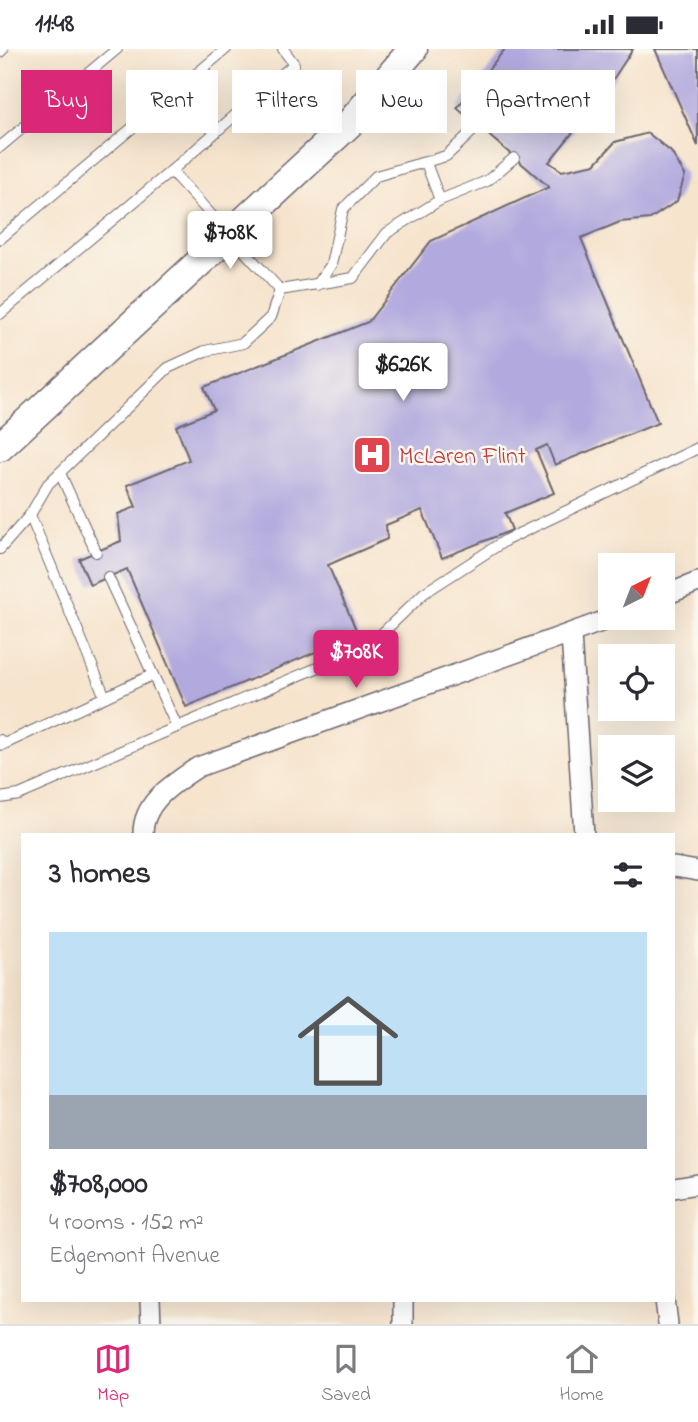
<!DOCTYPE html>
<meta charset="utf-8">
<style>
:root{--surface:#fff;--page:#f2f2f3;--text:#2b2b33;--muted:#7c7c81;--line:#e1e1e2;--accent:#db2777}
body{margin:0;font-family:"Indie Flower",sans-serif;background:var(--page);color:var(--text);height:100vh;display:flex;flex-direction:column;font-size:26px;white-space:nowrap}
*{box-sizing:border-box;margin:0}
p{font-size:23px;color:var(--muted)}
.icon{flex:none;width:38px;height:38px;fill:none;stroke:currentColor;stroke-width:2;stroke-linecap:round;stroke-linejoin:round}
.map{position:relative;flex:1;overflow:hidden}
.sheet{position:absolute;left:21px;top:784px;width:654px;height:469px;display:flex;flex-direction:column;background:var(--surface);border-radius:0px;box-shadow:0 7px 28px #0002}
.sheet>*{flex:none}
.hud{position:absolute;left:21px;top:21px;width:656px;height:63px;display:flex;gap:14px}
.needle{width:46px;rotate:42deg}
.tools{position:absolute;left:598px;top:504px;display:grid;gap:14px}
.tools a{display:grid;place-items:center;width:77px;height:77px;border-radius:0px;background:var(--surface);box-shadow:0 7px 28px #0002;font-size:35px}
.price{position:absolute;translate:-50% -60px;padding:0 16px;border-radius:7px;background:#fff;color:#222;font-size:23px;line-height:46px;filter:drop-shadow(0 2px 4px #0008)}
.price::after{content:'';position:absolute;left:50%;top:42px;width:21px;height:16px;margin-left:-10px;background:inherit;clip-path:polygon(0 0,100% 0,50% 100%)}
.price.active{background:var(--accent);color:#fff}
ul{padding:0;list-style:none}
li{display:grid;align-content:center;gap:14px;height:371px;padding:0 28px}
li span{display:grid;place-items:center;height:217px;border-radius:0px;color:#555}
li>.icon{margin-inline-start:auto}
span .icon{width:126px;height:126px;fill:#fffc;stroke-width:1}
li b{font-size:30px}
h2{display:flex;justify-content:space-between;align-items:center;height:84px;padding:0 28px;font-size:30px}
.chip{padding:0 24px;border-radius:0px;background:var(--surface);box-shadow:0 7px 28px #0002;font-size:24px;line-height:63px}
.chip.active{background:var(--accent);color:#fff}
.status{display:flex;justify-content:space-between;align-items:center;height:49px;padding:0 35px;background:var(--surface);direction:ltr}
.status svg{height:19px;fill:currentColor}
.dock{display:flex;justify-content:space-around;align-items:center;height:98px;border-top:2px solid var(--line);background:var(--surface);font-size:19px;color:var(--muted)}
.dock a{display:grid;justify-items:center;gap:4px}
.dock .active{color:var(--accent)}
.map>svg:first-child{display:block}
</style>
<div class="status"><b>11:48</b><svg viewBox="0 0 49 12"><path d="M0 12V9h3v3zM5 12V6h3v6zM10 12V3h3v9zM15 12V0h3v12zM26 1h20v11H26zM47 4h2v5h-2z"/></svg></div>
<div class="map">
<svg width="698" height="1275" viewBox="0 0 698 1275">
<rect width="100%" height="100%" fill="#fbf7ec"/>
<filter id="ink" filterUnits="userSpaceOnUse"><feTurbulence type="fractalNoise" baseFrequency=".0143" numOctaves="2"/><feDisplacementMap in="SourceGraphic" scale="14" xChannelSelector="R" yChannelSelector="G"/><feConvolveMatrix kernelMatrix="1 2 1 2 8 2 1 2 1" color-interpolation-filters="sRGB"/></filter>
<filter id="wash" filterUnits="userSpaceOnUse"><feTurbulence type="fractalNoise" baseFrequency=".00686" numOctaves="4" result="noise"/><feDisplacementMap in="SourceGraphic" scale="28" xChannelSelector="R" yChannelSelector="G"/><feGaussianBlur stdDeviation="1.57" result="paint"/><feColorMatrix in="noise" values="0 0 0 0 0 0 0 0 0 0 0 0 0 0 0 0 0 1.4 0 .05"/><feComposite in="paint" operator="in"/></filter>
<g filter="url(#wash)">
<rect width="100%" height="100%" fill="#f6e4cd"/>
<g id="blocks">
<g fill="#b2aade">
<polygon points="505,0 633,0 600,50 549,113 562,122 595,115 615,93 648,84 671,103 685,126 677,152 650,170 620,173 581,189 658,374 555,416 547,396 536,401 554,444 505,464 512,481 442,509 422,461 386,476 387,490 328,516 358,585 186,658 127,520 90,536 79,510 121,492 118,465 136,458 127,436 189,411 176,377 214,361 204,338 368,273 431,192 549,138 457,59"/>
<polygon points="655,0 698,0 698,97"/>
</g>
</g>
</g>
<g filter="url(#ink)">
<use href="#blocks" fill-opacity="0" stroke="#6c666e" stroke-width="2"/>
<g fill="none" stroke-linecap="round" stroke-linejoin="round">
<g stroke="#6c666e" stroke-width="12">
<g id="lane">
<polyline points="0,3 3,0"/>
<polyline points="0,98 117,0"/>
<polyline points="171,122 294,15 283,0"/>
<polyline points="440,151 487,132 514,109"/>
<polyline points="0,190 226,0"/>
<polyline points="317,236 331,216 343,160 376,127 446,107 478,77"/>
<polyline points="280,241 353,229 387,184 440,151 426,114"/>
<polyline points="0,265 171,122 280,241"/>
<polyline points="60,424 96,503"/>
<polyline points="30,466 48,435 168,319 205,302 243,294 271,268 280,241"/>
<polyline points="0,500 30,466 105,648"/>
<polyline points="177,678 369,597 424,544 506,491 698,399"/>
<polyline points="0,691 2,696 152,626"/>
<polyline points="0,749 19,746 177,678 108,528"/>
</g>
</g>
<g stroke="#6c666e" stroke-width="22">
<g id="street">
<polyline points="663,547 698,533"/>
<polyline points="571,586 584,786"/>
<path d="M143,786C142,753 173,735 198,718L612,569"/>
<polyline points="674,818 698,822"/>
<polyline points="674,1139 698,1135"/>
<polyline points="150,1251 151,1275"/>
<polyline points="403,1251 403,1275"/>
<polyline points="665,1251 668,1275"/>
</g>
</g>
<g stroke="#6c666e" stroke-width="31">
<polyline id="secondary" points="0,398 350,74 413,0"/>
</g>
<use href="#lane" stroke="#fff" stroke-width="10"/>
<use href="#street" stroke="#fff" stroke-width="19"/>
<use href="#secondary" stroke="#fff" stroke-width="28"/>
</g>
</g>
<defs>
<g id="hospital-square" transform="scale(2.0125)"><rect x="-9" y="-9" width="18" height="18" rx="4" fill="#e0444e" stroke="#fbf7ec"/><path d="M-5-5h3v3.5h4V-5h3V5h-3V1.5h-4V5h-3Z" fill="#fff"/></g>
</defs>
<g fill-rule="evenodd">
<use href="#hospital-square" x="372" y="406"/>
</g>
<g text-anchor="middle" stroke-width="5" stroke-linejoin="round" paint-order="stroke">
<g font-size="24" fill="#be3a42" stroke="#fbf7ec" text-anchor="start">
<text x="399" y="414">McLaren Flint</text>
</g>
</g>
</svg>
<div class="tools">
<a><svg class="needle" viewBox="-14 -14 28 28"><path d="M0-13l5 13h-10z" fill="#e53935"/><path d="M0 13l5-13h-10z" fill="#7c7c81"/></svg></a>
<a><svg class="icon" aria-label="locate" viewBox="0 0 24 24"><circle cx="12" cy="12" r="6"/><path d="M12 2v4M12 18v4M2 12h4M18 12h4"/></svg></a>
<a><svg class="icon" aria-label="layers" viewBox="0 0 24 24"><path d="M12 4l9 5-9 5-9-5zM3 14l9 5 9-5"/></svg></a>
</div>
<b class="price" style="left:230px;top:222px">$708K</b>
<b class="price" style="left:403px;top:354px">$626K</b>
<b class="price active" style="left:356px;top:641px">$708K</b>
<div class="hud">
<a class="chip active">Buy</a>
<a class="chip">Rent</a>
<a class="chip">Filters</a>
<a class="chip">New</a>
<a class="chip">Apartment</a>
</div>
<section class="sheet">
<h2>3 homes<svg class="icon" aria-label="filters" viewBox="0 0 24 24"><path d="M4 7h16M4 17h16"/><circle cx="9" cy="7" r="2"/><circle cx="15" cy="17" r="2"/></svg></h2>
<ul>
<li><span style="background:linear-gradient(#bfe0f5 75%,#9aa5b1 0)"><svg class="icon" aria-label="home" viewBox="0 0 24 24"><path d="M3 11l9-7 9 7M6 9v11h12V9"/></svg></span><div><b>$708,000</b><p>4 rooms · 152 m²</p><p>Edgemont Avenue</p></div></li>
</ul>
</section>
</div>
<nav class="dock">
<a class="active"><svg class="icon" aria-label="map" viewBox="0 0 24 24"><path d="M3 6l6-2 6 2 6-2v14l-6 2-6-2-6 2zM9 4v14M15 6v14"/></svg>Map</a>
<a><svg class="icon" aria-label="saved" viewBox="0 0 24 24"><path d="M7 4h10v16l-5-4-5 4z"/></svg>Saved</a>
<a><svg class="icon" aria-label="home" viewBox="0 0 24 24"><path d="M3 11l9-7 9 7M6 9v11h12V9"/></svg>Home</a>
</nav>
